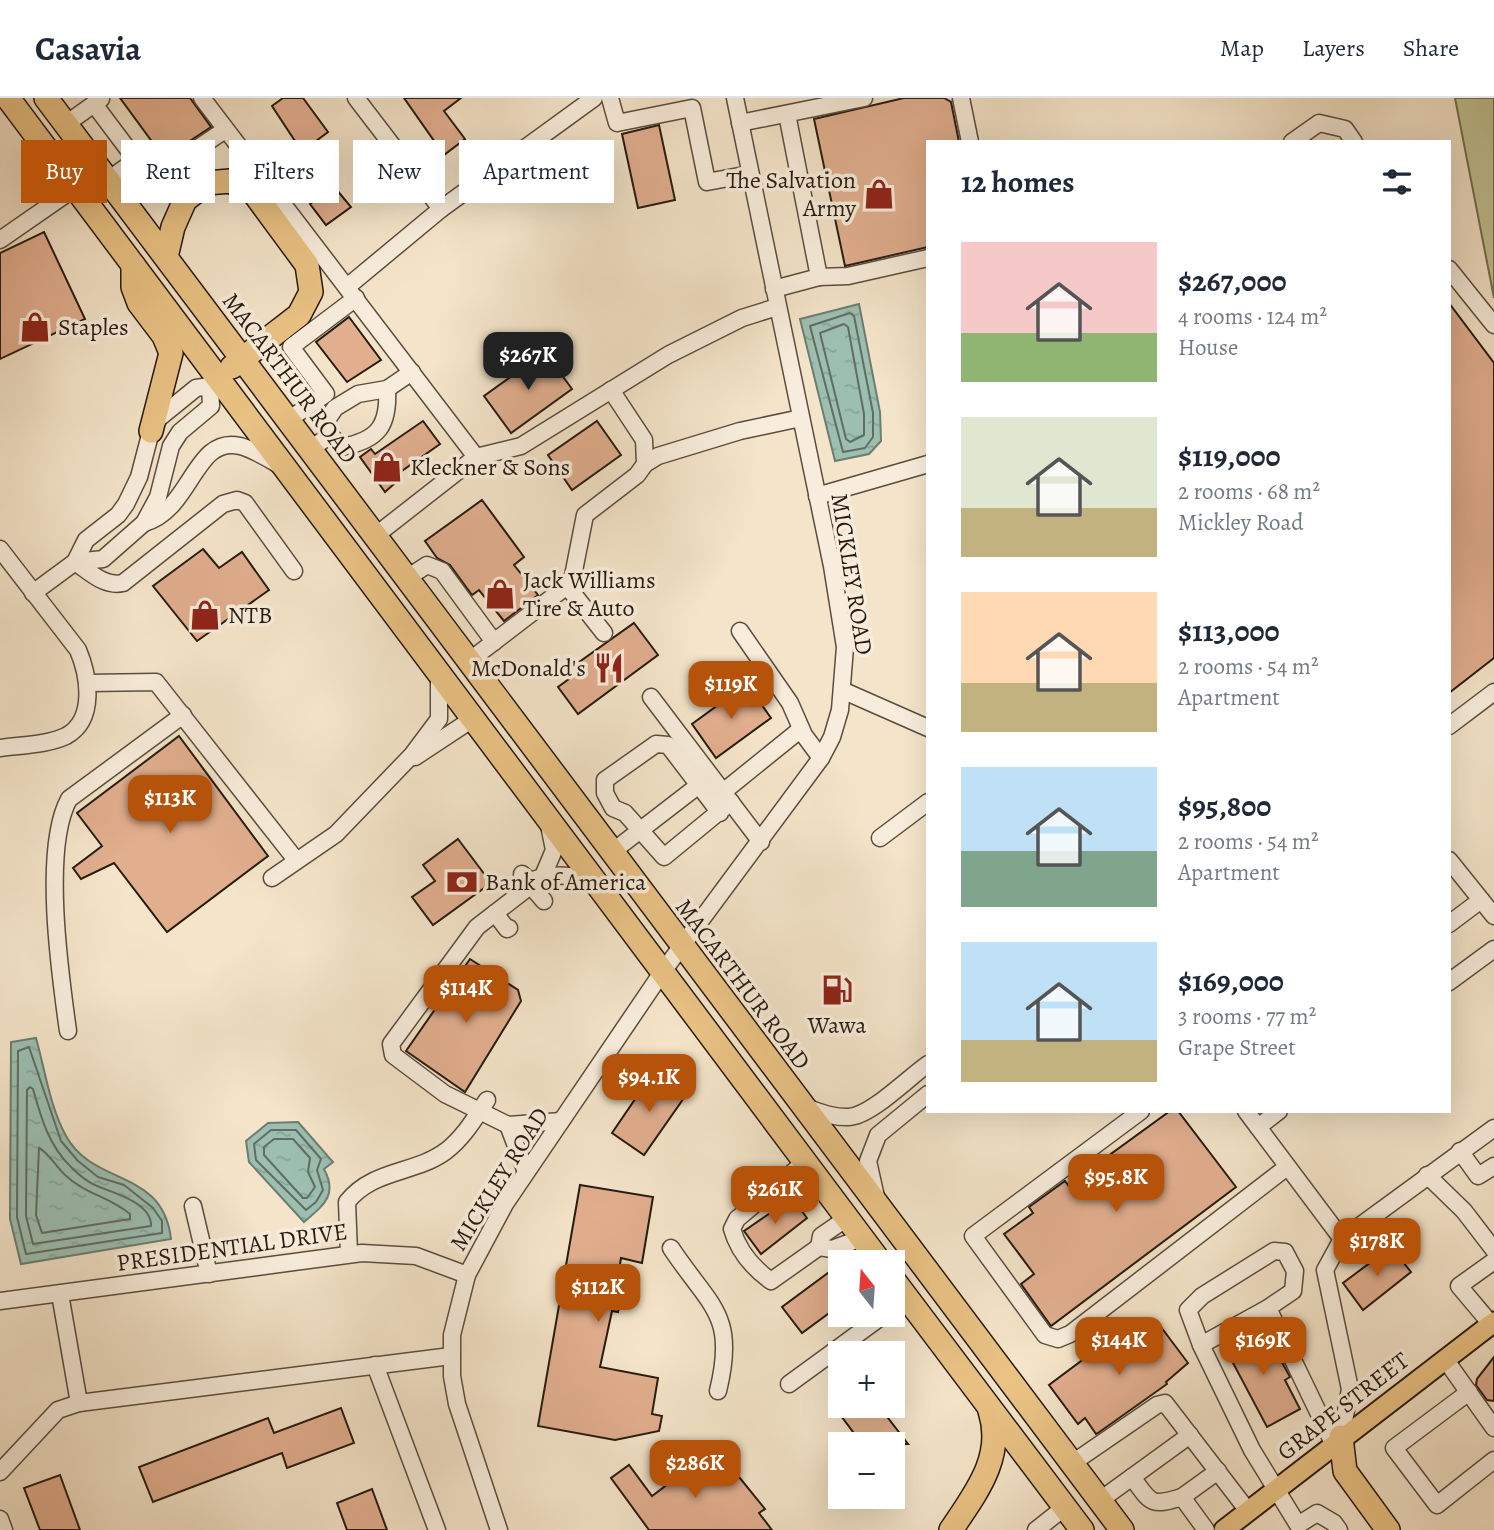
<!DOCTYPE html>
<meta charset="utf-8">
<style>
:root{--surface:#fff;--page:#f2f2f3;--text:#1f2937;--muted:#747a83;--line:#e0e1e3;--accent:#b45309}
body{margin:0;font-family:Alegreya,serif;background:var(--page);color:var(--text);height:100vh;display:flex;flex-direction:column;font-size:26px;white-space:nowrap}
*{box-sizing:border-box;margin:0}
p{font-size:23px;color:var(--muted)}
.icon{flex:none;width:38px;height:38px;fill:none;stroke:currentColor;stroke-width:2;stroke-linecap:round;stroke-linejoin:round}
.map{position:relative;flex:1;overflow:hidden}
.panel{position:absolute;left:926px;top:42px;width:525px;height:973px;display:flex;flex-direction:column;background:var(--surface);border-radius:0px;box-shadow:0 7px 28px #0002}
.panel>*{flex:none}
.guide{position:absolute;left:21px;top:42px;width:665px;height:63px;display:flex;gap:14px}
.needle{width:46px;rotate:343deg}
.fabs{position:absolute;left:828px;top:1152px;display:grid;gap:14px}
.fabs a{display:grid;place-items:center;width:77px;height:77px;border-radius:0px;background:var(--surface);box-shadow:0 7px 28px #0002;font-size:35px}
.price{position:absolute;translate:-50% -60px;padding:0 16px;border-radius:14px;background:var(--accent);color:#fff;font-size:23px;line-height:46px;filter:drop-shadow(0 2px 4px #0008)}
.price::after{content:'';position:absolute;left:50%;top:42px;width:21px;height:16px;margin-left:-10px;background:inherit;clip-path:polygon(0 0,100% 0,50% 100%)}
.price.selected{background:#222;color:#fff}
ul{padding:0;list-style:none}
li{display:flex;align-items:center;gap:21px;height:175px;padding:0 35px}
li span{display:grid;place-items:center;flex:none;width:196px;height:140px;border-radius:0px;color:#555}
li>.icon{margin-inline-start:auto}
span .icon{width:84px;height:84px;fill:#fffc;stroke-width:1}
li b{font-size:30px}
h2{display:flex;justify-content:space-between;align-items:center;height:84px;padding:0 35px;font-size:30px}
.tag{padding:0 24px;border-radius:0px;background:var(--surface);box-shadow:0 7px 28px #0002;font-size:24px;line-height:63px}
.tag.selected{background:var(--accent);color:#fff}
header{display:flex;align-items:center;gap:42px;box-sizing:border-box;height:98px;padding:0 35px;background:var(--surface);border-bottom:2px solid var(--line)}
header strong{font-size:33px}
nav{display:flex;gap:38px;margin-inline-start:auto;font-size:24px}
.map>svg:first-child{display:block}
</style>
<header>
<strong>Casavia</strong>
<nav><a>Map</a><a>Layers</a><a>Share</a></nav>
</header>
<div class="map">
<svg width="1494" height="1432" viewBox="0 0 1494 1432">
<defs>
<pattern id="water-ripples" width="26" height="14" patternUnits="userSpaceOnUse" patternTransform="scale(1.75)"><rect width="26" height="14" fill="#9cbfb2"/><path d="M2 4q2-2 4 0t4 0M15 11q2-2 4 0t4 0" fill="none" stroke="#86a498"/></pattern>
</defs>
<rect width="100%" height="100%" fill="#f4e4c9"/>
<filter id="stains"><feTurbulence type="fractalNoise" baseFrequency=".00286" numOctaves="4"/><feColorMatrix values="0 0 0 0 .2 0 0 0 0 .09 0 0 0 0 .02 0 0 0 .5 -.17"/></filter>
<radialGradient id="worn" r=".72"><stop offset=".6" stop-color="#630" stop-opacity="0"/><stop offset="1" stop-color="#630" stop-opacity=".3"/></radialGradient>
<polygon fill="#c1c293" stroke="#746e52" stroke-width="2" points="1455,0 1494,0 1494,200"/>
<g fill="url(#water-ripples)" stroke="#6d7d71" stroke-width="2">
<polygon points="859,206 880,314 881,343 869,356 835,363 800,221"/>
<path d="M36,940C45,972 50,1009 66,1038C94,1089 163,1070 171,1141L21,1166L10,1121L11,944Z"/>
<path d="M298,1024L333,1064L324,1071C338,1097 324,1107 304,1124L249,1064L246,1043L268,1025Z"/>
</g>
<g fill="none" stroke-linecap="round" stroke-linejoin="round">
<g stroke="#616d61" stroke-width="2">
<polygon points="850,215 854,218 873,315 873,339 865,350 843,354 810,228"/>
<polygon points="844,226 848,229 864,316 864,337 850,344 846,341 820,235"/>
<polygon points="29,949 61,1043 78,1063 98,1079 124,1087 153,1110 162,1123 162,1135 26,1156 17,1119 18,953"/>
<path d="M30,989L33,991C41,1020 49,1048 71,1069C78,1076 89,1085 97,1088C114,1095 152,1105 151,1128L33,1146L26,1118L27,992Z"/>
<polygon points="271,1032 296,1032 321,1061 317,1072 323,1092 316,1104 306,1112 256,1062 254,1046"/>
<polygon points="274,1041 293,1041 310,1060 308,1074 315,1089 307,1100 303,1100 264,1057 264,1049"/>
<path d="M39,1050C49,1055 56,1069 65,1077C85,1096 110,1099 130,1116V1121L42,1135L36,1117Z"/>
</g>
</g>
<g fill="#e1ae8e" stroke="#261b10" stroke-width="2">
<polygon points="120,0 190,0 211,29 164,60"/>
<polygon points="283,0 303,0 328,34 304,52 297,46 272,8"/>
<polygon points="404,0 461,0 444,13 465,41 444,57"/>
<polygon points="904,0 944,0 951,4 959,44 928,44 928,149 845,168 814,21"/>
<polygon points="659,27 675,102 638,110 622,36"/>
<polygon points="317,68 351,109 326,127 310,106 318,100 302,79"/>
<polygon points="44,134 85,221 0,261 0,155"/>
<polygon points="1449,205 1494,265 1494,560 1449,595"/>
<polygon points="349,219 381,262 347,284 316,244"/>
<polygon points="545,254 572,291 511,335 484,298"/>
<polygon points="423,323 440,346 392,380 395,385 385,394 360,359 371,351 375,356"/>
<polygon points="597,323 621,357 572,392 548,357"/>
<polygon points="482,402 524,459 514,467 538,497 504,523 479,492 472,497 450,467 437,460 425,443"/>
<polygon points="203,451 219,470 242,454 269,492 197,543 153,488"/>
<polygon points="634,525 658,557 578,616 558,589 580,573 575,567"/>
<polygon points="747,586 771,620 716,660 692,626"/>
<polygon points="179,638 268,758 167,834 114,765 81,781 73,770 102,748 77,715"/>
<polygon points="458,741 491,785 433,827 412,799 435,783 423,767"/>
<polygon points="470,861 518,892 521,903 465,994 406,953"/>
<polygon points="653,975 686,997 644,1057 612,1035"/>
<polygon points="1170,1013 1178,1013 1236,1089 1051,1228 1021,1186 1034,1176 1004,1136 1033,1115 1029,1109 1065,1083 1068,1087"/>
<polygon points="580,1087 653,1099 642,1165 621,1160 616,1192 622,1193 618,1214 612,1213 600,1269 658,1280 652,1316 662,1318 659,1333 615,1342 538,1328"/>
<polygon points="792,1100 807,1120 761,1156 744,1133"/>
<polygon points="1391,1149 1411,1174 1363,1212 1343,1185"/>
<polygon points="840,1166 840,1207 802,1235 782,1209"/>
<polygon points="1158,1225 1188,1265 1166,1284 1167,1286 1098,1335 1096,1336 1085,1320 1078,1326 1049,1287 1128,1228 1138,1242"/>
<polygon points="1257,1230 1273,1262 1279,1259 1290,1279 1285,1282 1300,1311 1267,1329 1224,1248"/>
<polygon points="1494,1259 1494,1303 1487,1302 1476,1287 1477,1281"/>
<polygon points="833,1307 878,1307 908,1346 862,1346"/>
<polygon points="341,1310 354,1345 287,1370 282,1355 153,1404 139,1369 268,1320 274,1335"/>
<polygon points="712,1353 731,1377 735,1374 765,1411 759,1415 772,1432 649,1432 611,1380 629,1367 652,1398"/>
<polygon points="60,1377 80,1432 40,1432 24,1390"/>
<polygon points="372,1391 387,1432 347,1432 337,1405"/>
</g>
<g fill="none" stroke-linecap="round" stroke-linejoin="round">
<g stroke="#5a4d3e" stroke-width="19">
<g id="minor">
<polyline points="202,0 476,359"/>
<polyline points="356,0 441,111"/>
<polyline points="610,0 617,25 692,10 707,84 750,76"/>
<polyline points="961,0 970,44"/>
<polyline points="94,6 136,62 108,82"/>
<polyline points="740,25 864,0"/>
<polyline points="66,26 101,1"/>
<polyline points="1292,44 1319,25 1345,31 1354,44"/>
<polyline points="136,62 147,75 159,76 225,32"/>
<polyline points="0,142 75,90"/>
<polyline points="1449,171 1494,227"/>
<polyline points="819,179 848,178 928,160"/>
<polyline points="347,189 441,111 594,0"/>
<polyline points="774,191 819,179 787,16"/>
<polyline points="288,322 326,296 291,249 356,200"/>
<path d="M330,337L342,349C379,342 389,327 387,291"/>
<polyline points="311,351 330,337 327,322 335,310 358,296 387,291 412,274"/>
<polyline points="645,366 658,358 740,333 801,320"/>
<polyline points="817,398 928,366"/>
<path d="M144,425C192,412 194,337 240,348C253,351 267,360 279,367"/>
<polyline points="375,438 476,359 521,348 668,257 742,220 777,209"/>
<path d="M0,451L78,552C89,578 96,622 66,638C47,647 20,647 0,650"/>
<path d="M75,464C90,474 104,489 123,485L223,406L237,402L245,405L294,473"/>
<polyline points="75,464 103,461 144,425 158,399 171,348 180,334 211,308 210,288"/>
<polyline points="407,480 427,467 442,473 494,544"/>
<polyline points="567,488 573,478 585,417 637,377 645,366 644,342 611,292"/>
<polyline points="33,495 75,464 86,442 118,417 126,406 139,379 151,333 159,320 196,290 210,288 217,281"/>
<polyline points="740,533 790,605 804,637 821,660"/>
<polyline points="469,563 567,488 604,535"/>
<polyline points="88,585 156,584 296,762"/>
<polyline points="844,593 928,630"/>
<polyline points="651,599 761,744"/>
<polyline points="1449,628 1494,594"/>
<polyline points="415,659 474,620"/>
<polyline points="723,694 801,631"/>
<polyline points="720,715 668,647 656,646 605,682 605,695 613,710 625,715 664,759 731,704"/>
<polyline points="549,727 554,752 543,778 477,829 391,946 393,957 445,996 508,1027 561,1023"/>
<polyline points="880,740 928,704"/>
<polyline points="612,754 699,687"/>
<polyline points="1449,762 1494,818"/>
<path d="M522,776L530,783C552,775 574,776 596,785"/>
<polyline points="272,780 336,736 412,657 439,621 439,576"/>
<polyline points="532,789 544,803"/>
<polyline points="495,815 507,831 509,830"/>
<polyline points="1449,826 1481,802"/>
<polyline points="1449,884 1494,851"/>
<path d="M68,933C60,876 42,750 69,701L183,617"/>
<path d="M805,1009C820,1014 834,1020 849,1019C871,1018 909,979 928,966"/>
<polyline points="1141,1013 973,1138 1045,1237 1058,1241 1070,1236 1287,1069"/>
<polyline points="1246,1013 1342,1141"/>
<polyline points="508,1027 526,1074"/>
<polyline points="1258,1029 1279,1013"/>
<polyline points="1460,1053 1478,1078 1494,1068"/>
<path d="M805,1064L737,1121L732,1131C738,1152 753,1170 771,1183L819,1149L832,1151L862,1140"/>
<polyline points="1427,1077 1464,1113 1494,1152"/>
<polyline points="876,1099 868,1063 878,1037 928,996"/>
<polyline points="193,1108 209,1176"/>
<polyline points="819,1149 821,1138 847,1120"/>
<path d="M671,1150C710,1209 737,1216 718,1293"/>
<path d="M349,1156L347,1104C373,1071 415,1076 446,1053C464,1039 475,1020 487,1002"/>
<polyline points="60,1196 79,1305"/>
<polyline points="0,1203 362,1155 416,1158 467,1177"/>
<polyline points="1491,1226 1459,1188 1494,1163"/>
<polyline points="1201,1247 1188,1212 1202,1198 1274,1153 1285,1154 1295,1173 1293,1193 1268,1210"/>
<polyline points="1445,1261 1494,1330"/>
<polyline points="375,1267 437,1432"/>
<polyline points="789,1286 885,1216"/>
<polyline points="1469,1294 1394,1350 1437,1407 1494,1362"/>
<polyline points="1341,1339 1350,1291 1325,1172 1342,1141 1494,1030"/>
<polyline points="1333,1345 1268,1210 1201,1247 1252,1352 1298,1427 1317,1415 1334,1425 1339,1432"/>
<polyline points="1071,1366 1157,1307 1165,1305 1248,1413"/>
<polyline points="0,1374 58,1312 79,1305 451,1258"/>
<path d="M1132,1379C1151,1405 1150,1409 1182,1399L1206,1432"/>
<polyline points="1182,1399 1218,1373"/>
<polyline points="1099,1403 1190,1337"/>
<polyline points="0,1421 4,1432"/>
<polyline points="499,1432 457,1306 452,1278 452,1237 467,1177 505,1106 661,876 821,660 832,639 840,612 845,549 832,468 735,0"/>
<polyline points="1036,1432 1065,1409"/>
</g>
</g>
<g stroke="#261b10" stroke-width="23">
<polyline id="major" points="1224,1432 1494,1224"/>
</g>
<g stroke="#261b10" stroke-width="26">
<g id="highway">
<polyline points="8,0 880,1164"/>
<polyline points="46,0 1122,1432"/>
<polyline points="166,159 173,129 185,102 207,85 230,83 254,95 307,167 311,194 299,217 232,269"/>
<polyline points="133,167 133,189 139,205 164,238 171,255 151,333"/>
<polyline points="892,1180 1082,1432"/>
<polyline points="1341,1339 1345,1373 1388,1432"/>
<path d="M951,1432C975,1396 1005,1359 990,1313"/>
</g>
</g>
<use href="#minor" stroke="#f8eddc" stroke-width="16"/>
<use href="#major" stroke="#eac284" stroke-width="19"/>
<use href="#highway" stroke="#eac284" stroke-width="23"/>
</g>
<defs>
<g id="shop-bare" transform="scale(2.415)"><path d="M-5-2.5h2.3a2.7 3.5 0 0 1 5.4 0H5L5.5 6h-11ZM-1.5-2.5h3a1.5 2.3 0 0 0-3 0Z" fill="#8f2418" stroke="#f8eddc" stroke-width="2.5" paint-order="stroke"/></g>
<g id="restaurant-bare" transform="scale(2.415)"><path d="M-5-6h1v4h1v-4h1v4h1v-4h1v5L-1.5 .5V6h-2V.5L-5-1ZM5-6V6H3V1.5H1.5Q1.5-4 5-6Z" fill="#8f2418" stroke="#f8eddc" stroke-width="2.5" paint-order="stroke"/></g>
<g id="bank-bare" transform="scale(2.415)"><path d="M-6-4H6V4H-6ZM0-2.3a2.3 2.3 0 1 0 0 4.6a2.3 2.3 0 1 0 0-4.6Z" fill="#8f2418" stroke="#f8eddc" stroke-width="2.5" paint-order="stroke"/></g>
<g id="fuel-bare" transform="scale(2.415)"><path d="M-5.5-6h7V0h2V4h1.3V-2.5L3-4.5l.8-.8L6-3V5H2.5V1h-1V6h-7ZM-4.2-4.7v3.2H.2V-4.7Z" fill="#8f2418" stroke="#f8eddc" stroke-width="2.5" paint-order="stroke"/></g>
</defs>
<g fill-rule="evenodd">
<use href="#shop-bare" x="879" y="96"/>
<use href="#shop-bare" x="35" y="229"/>
<use href="#shop-bare" x="387" y="369"/>
<use href="#shop-bare" x="500" y="496"/>
<use href="#shop-bare" x="205" y="517"/>
<use href="#restaurant-bare" x="609" y="570"/>
<use href="#bank-bare" x="462" y="784"/>
<use href="#fuel-bare" x="837" y="892"/>
</g>
<g text-anchor="middle" stroke-width="7" stroke-linejoin="round" paint-order="stroke">
<g font-size="24" fill="#261b10" stroke="#f8eddc" text-anchor="start">
<text x="856" y="90" text-anchor="end">The Salvation<tspan x="856" dy="28">Army</tspan></text>
<text x="58" y="237">Staples</text>
<text x="410" y="377">Kleckner &amp; Sons</text>
<text x="523" y="490">Jack Williams<tspan x="523" dy="28">Tire &amp; Auto</tspan></text>
<text x="228" y="525">NTB</text>
<text x="586" y="578" text-anchor="end">McDonald's</text>
<text x="485" y="792">Bank of America</text>
<text x="837" y="935" text-anchor="middle">Wawa</text>
</g>
<g font-size="24" fill="#261b10" stroke="#f8eddc">
<text transform="translate(290 280) rotate(53)" y="8">MACARTHUR ROAD</text>
<text transform="translate(852 476) rotate(81)" y="8">MICKLEY ROAD</text>
<text transform="translate(743 886) rotate(53)" y="8">MACARTHUR ROAD</text>
<text transform="translate(499 1081) rotate(-58)" y="8">MICKLEY ROAD</text>
<text transform="translate(232 1149) rotate(-8)" y="8">PRESIDENTIAL DRIVE</text>
<text transform="translate(1343 1308) rotate(-38)" y="8">GRAPE STREET</text>
</g>
</g>
<rect width="100%" height="100%" filter="url(#stains)"/>
<rect width="100%" height="100%" fill="url(#worn)"/>
</svg>
<div class="fabs">
<a><svg class="needle" viewBox="-14 -14 28 28"><path d="M0-13l5 13h-10z" fill="#e53935"/><path d="M0 13l5-13h-10z" fill="#747a83"/></svg></a>
<a>+</a>
<a>−</a>
</div>
<b class="price selected" style="left:528px;top:294px">$267K</b>
<b class="price" style="left:731px;top:623px">$119K</b>
<b class="price" style="left:170px;top:737px">$113K</b>
<b class="price" style="left:466px;top:927px">$114K</b>
<b class="price" style="left:649px;top:1016px">$94.1K</b>
<b class="price" style="left:1116px;top:1116px">$95.8K</b>
<b class="price" style="left:775px;top:1128px">$261K</b>
<b class="price" style="left:1377px;top:1180px">$178K</b>
<b class="price" style="left:598px;top:1226px">$112K</b>
<b class="price" style="left:1119px;top:1279px">$144K</b>
<b class="price" style="left:1263px;top:1279px">$169K</b>
<b class="price" style="left:695px;top:1402px">$286K</b>
<div class="guide">
<a class="tag selected">Buy</a>
<a class="tag">Rent</a>
<a class="tag">Filters</a>
<a class="tag">New</a>
<a class="tag">Apartment</a>
</div>
<section class="panel">
<h2>12 homes<svg class="icon" aria-label="filters" viewBox="0 0 24 24"><path d="M4 7h16M4 17h16"/><circle cx="9" cy="7" r="2"/><circle cx="15" cy="17" r="2"/></svg></h2>
<ul>
<li><span style="background:linear-gradient(#f6c9c9 65%,#8fb573 0)"><svg class="icon" aria-label="home" viewBox="0 0 24 24"><path d="M3 11l9-7 9 7M6 9v11h12V9"/></svg></span><div><b>$267,000</b><p>4 rooms · 124 m²</p><p>House</p></div></li>
<li><span style="background:linear-gradient(#dfe7d0 65%,#c2b280 0)"><svg class="icon" aria-label="home" viewBox="0 0 24 24"><path d="M3 11l9-7 9 7M6 9v11h12V9"/></svg></span><div><b>$119,000</b><p>2 rooms · 68 m²</p><p>Mickley Road</p></div></li>
<li><span style="background:linear-gradient(#ffd9b3 65%,#c2b280 0)"><svg class="icon" aria-label="home" viewBox="0 0 24 24"><path d="M3 11l9-7 9 7M6 9v11h12V9"/></svg></span><div><b>$113,000</b><p>2 rooms · 54 m²</p><p>Apartment</p></div></li>
<li><span style="background:linear-gradient(#bfe0f5 60%,#7fa58c 0)"><svg class="icon" aria-label="home" viewBox="0 0 24 24"><path d="M3 11l9-7 9 7M6 9v11h12V9"/></svg></span><div><b>$95,800</b><p>2 rooms · 54 m²</p><p>Apartment</p></div></li>
<li><span style="background:linear-gradient(#bfe0f5 70%,#c2b280 0)"><svg class="icon" aria-label="home" viewBox="0 0 24 24"><path d="M3 11l9-7 9 7M6 9v11h12V9"/></svg></span><div><b>$169,000</b><p>3 rooms · 77 m²</p><p>Grape Street</p></div></li>
</ul>
</section>
</div>
